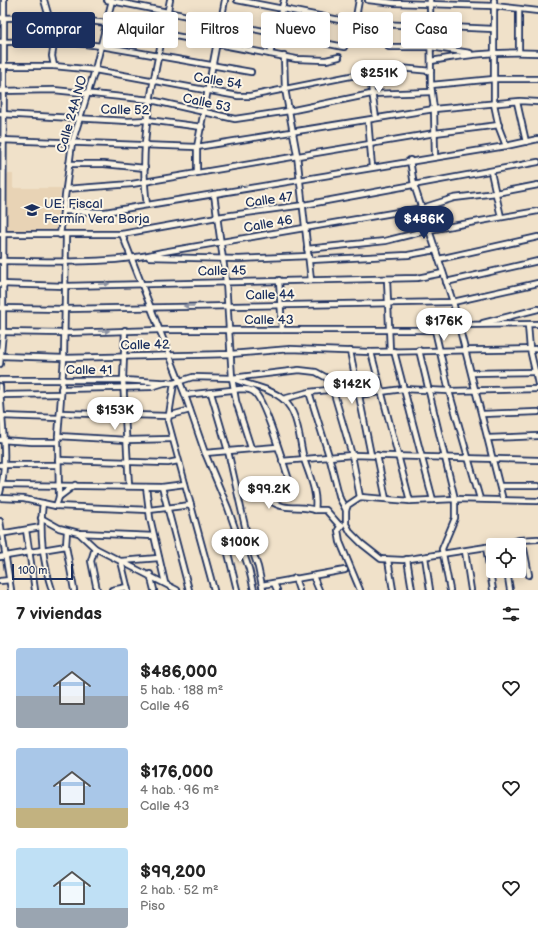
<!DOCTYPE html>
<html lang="es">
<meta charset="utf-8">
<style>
:root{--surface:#fff;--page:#f6f6f6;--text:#222;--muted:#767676;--accent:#1b2f5e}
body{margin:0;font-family:"Balsamiq Sans",sans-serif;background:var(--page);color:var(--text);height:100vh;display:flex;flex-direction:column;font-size:15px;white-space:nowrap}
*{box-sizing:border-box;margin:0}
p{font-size:13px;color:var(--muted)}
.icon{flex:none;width:22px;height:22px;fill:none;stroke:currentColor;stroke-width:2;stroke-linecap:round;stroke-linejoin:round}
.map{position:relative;height:590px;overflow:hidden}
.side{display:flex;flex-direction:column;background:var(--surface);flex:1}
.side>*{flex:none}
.top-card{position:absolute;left:12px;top:12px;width:514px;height:36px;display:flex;gap:8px}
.tools{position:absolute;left:486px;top:538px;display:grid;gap:8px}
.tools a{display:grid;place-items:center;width:40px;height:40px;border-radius:4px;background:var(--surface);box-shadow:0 2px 10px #0003;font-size:20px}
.scale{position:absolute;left:12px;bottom:10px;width:61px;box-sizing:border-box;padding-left:4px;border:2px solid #1b2f5e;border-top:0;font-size:11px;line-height:14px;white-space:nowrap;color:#1b2f5e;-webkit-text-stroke:3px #fcf5e5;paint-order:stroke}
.price{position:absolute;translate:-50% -34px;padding:0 9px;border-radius:14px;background:#fff;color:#222;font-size:13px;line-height:26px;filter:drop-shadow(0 1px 2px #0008)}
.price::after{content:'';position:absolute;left:50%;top:24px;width:12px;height:9px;margin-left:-6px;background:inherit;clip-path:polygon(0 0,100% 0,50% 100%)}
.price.on{background:var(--accent);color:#fff}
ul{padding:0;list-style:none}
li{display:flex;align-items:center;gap:12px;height:100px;padding:0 16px}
li span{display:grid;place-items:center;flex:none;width:112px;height:80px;border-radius:4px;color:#555}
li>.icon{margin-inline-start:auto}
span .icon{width:48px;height:48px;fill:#fffc;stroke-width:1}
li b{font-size:17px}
h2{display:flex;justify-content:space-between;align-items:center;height:48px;padding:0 16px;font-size:17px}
.tag{padding:0 14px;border-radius:4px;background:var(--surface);box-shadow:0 2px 10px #0003;font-size:14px;line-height:36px}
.tag.on{background:var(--accent);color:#fff}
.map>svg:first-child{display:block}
</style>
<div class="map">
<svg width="538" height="590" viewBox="0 0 538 590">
<rect width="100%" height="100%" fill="#f0e1c9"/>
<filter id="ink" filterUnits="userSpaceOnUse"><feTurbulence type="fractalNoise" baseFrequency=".025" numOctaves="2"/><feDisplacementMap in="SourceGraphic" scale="8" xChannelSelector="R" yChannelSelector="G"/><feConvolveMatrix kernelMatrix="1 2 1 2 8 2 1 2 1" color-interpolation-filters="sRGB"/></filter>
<g filter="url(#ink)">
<polygon fill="#e8d3b5" points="6,174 13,174 13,188 61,188 56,231 4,232"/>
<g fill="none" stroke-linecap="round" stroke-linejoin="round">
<g stroke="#1b2f5e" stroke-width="8">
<g id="minor">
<polyline points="44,0 55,38 52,56 54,66"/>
<polyline points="107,0 344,47"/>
<polyline points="237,0 355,23 494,29"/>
<polyline points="368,0 394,3 494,6 538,11"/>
<polyline points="430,0 431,85 434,109 435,157"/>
<polyline points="494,0 494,104 499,128 506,146"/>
<polyline points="0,18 52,17 107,23 296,59 326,60 339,57"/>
<polyline points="355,23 359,0"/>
<polyline points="0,42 61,41 101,46 251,72"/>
<polyline points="389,47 431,47 470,53"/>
<polyline points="519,52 519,9"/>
<polyline points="270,54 284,0"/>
<polyline points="284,56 285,89 297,155 311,280"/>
<path d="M431,61C468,54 501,51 538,53"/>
<polyline points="0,66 54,66 95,70 238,96 250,96 381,70 400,68 431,71"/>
<polyline points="369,72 376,118"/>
<polyline points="431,85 494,79 538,79"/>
<polyline points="0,91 54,90 151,100 235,119 289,111 371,94 432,92"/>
<polyline points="517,102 526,142"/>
<polyline points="0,114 128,121 148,120 202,127"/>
<polyline points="368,120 372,167"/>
<polyline points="0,140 197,147 434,109 520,101 538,102"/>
<polyline points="410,160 414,185 453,302 503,500"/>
<polyline points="69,164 104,164 145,168"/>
<polyline points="197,172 197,147 225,0"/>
<polyline points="491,172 501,217"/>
<polyline points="66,189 132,184 435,133 499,125"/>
<polyline points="214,194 226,281 232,378 236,401 251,448"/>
<path d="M147,205C137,137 157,66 170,0"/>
<polyline points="63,211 105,212 506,146 538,139"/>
<polyline points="0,234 122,234 217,217 304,205 538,162"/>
<polyline points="122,234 185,395 205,453 228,508 249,569 254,590"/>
<polyline points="60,235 72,143 95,70 112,0"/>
<polyline points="307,249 385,241 429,230 538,211"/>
<polyline points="149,257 239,259 309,256"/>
<polyline points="439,259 538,237"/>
<polyline points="310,260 408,255 436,250"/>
<path d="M0,261C54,261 111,265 163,252L422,208L454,198L496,193L538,185"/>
<polyline points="387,279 390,351"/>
<polyline points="279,280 282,330"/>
<polyline points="446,282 538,261"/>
<polyline points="0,284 65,286 417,278 443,273"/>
<polyline points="0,308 65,309 453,302 538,283"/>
<polyline points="483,323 538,309"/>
<polyline points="528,325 530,349 538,384"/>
<polyline points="125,330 123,380 129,486"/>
<polyline points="435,330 449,391 480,499"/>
<polyline points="0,332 65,333 160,330 435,330 459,325 538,324"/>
<polyline points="419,350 455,499 455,518 442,549 450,590"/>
<polyline points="350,351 371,455"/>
<polyline points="394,351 433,500"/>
<polyline points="371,352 410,501"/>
<polyline points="0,356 64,358 231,354 290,349 371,352 538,349"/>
<polyline points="0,364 3,332 4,0"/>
<polyline points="472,373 538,372"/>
<path d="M232,378C247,386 269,387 283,399C299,413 299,440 304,459C309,475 318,492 315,510H326L340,526"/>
<polyline points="0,380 123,380 174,383 193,377 232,378 299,370 316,372 327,378 333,390 352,455 360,497"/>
<polyline points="174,383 168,421 214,590"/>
<path d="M0,386C1,421 9,459 0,493"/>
<polyline points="61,389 151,387 167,382"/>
<polyline points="309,392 329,456 340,499 346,510"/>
<polyline points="211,393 228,451 247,535 258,567 263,590"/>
<polyline points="0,395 61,394"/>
<path d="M185,395L241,389C246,389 251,389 255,393C266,403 285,469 291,486L289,490H283L281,495H272L271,501C284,511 301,505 315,510"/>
<polyline points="283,399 309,392 328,390 347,390 358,395 403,389 449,391 538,389"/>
<polyline points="60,413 168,416 190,410"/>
<polyline points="482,414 538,412"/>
<polyline points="1,416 59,418"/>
<polyline points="58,436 127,440 172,439"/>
<polyline points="488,438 538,436"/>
<polyline points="0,440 32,442 58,442"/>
<polyline points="205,453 277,447"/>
<polyline points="377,455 386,499"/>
<polyline points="58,460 168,463 178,461"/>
<polyline points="282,461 352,455 538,460"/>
<polyline points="0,465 58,465"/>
<polyline points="0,485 162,487 185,484"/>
<polyline points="500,486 538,486"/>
<polyline points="146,487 150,518 165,583"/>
<polyline points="162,487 189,590"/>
<polyline points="59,497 75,485"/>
<polyline points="0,498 24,499 56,506 59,497 58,436 64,358 66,236"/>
<path d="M43,503C39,531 43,563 52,590"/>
<polyline points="56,506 149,510 191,505"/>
<polyline points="41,518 59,528 79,533 154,536"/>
<polyline points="0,521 11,590"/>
<polyline points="342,525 338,530 340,542 360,590"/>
<polyline points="26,530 35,590"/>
<polyline points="67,531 66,546 74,590"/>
<polyline points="79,533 95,548 177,590"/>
<polyline points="0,534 41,527"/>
<polyline points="225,541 237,590"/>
<polyline points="501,545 519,540 538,539"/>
<polyline points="519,545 524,549 529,575"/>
<polyline points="493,546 403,560 381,559 362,544 351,533 346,524 346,510 348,505 360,497 410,501 455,499 538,501"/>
<polyline points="486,547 493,590"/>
<polyline points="95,548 91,561 97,590"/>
<polyline points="465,551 471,590"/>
<polyline points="0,557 66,546"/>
<polyline points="425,557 430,590"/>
<polyline points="407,559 412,590"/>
<polyline points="388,560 393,590"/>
<polyline points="507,571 510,590"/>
<polyline points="150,574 154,590"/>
<polyline points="313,576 319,590"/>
<polyline points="295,578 299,590"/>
<polyline points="0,581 10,580"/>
<polyline points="274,583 277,590"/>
<polyline points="262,585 345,570"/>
<polyline points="112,590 127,587"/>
<polyline points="128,590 121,561 159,558"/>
</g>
</g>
<use href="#minor" stroke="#fcf5e5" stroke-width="4.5"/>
</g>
<defs><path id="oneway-solid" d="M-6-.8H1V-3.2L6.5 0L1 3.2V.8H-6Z"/></defs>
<g fill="#8c92a2">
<use href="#oneway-solid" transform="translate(104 284) rotate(-2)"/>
<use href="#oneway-solid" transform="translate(189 306) rotate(179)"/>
<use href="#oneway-solid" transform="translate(104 331) rotate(-2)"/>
</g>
</g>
<defs>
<g id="school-bare" transform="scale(1.2)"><path d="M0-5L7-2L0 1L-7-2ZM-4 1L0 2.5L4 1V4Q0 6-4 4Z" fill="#1b2f5e" stroke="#fcf5e5" stroke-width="2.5" paint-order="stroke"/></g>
</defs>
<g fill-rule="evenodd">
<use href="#school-bare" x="32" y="210"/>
</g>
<g text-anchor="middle" stroke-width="4" stroke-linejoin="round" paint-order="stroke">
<g font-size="13" fill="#1b2f5e" stroke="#fcf5e5">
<text transform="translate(218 80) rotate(9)" y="5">Calle 54</text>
<text transform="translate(207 102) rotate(12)" y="5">Calle 53</text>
<text transform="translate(125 109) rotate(1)" y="5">Calle 52</text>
<text transform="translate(71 114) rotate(-74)" y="5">Calle 24A NO</text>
<text transform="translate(269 199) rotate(-8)" y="5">Calle 47</text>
<text transform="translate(268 223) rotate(-10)" y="5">Calle 46</text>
<text transform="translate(222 270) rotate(-1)" y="5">Calle 45</text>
<text transform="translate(270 294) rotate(-1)" y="5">Calle 44</text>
<text x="269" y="324">Calle 43</text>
<text transform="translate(145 344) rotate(-1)" y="5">Calle 42</text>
<text x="89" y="374">Calle 41</text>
</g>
<g font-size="13" fill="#1b2f5e" stroke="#fcf5e5" text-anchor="start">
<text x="44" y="208">UE. Fiscal<tspan x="44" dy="15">Fermín Vera Borja</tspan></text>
</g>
</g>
</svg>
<div class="tools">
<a><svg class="icon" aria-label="locate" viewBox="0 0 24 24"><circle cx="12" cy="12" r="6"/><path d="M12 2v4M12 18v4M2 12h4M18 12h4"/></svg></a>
</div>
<div class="scale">100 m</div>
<b class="price" style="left:379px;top:94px">$251K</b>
<b class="price on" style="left:424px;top:240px">$486K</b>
<b class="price" style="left:444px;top:342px">$176K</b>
<b class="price" style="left:352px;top:405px">$142K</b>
<b class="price" style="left:115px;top:431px">$153K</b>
<b class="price" style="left:269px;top:510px">$99.2K</b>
<b class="price" style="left:240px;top:563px">$100K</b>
<div class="top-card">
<a class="tag on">Comprar</a>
<a class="tag">Alquilar</a>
<a class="tag">Filtros</a>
<a class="tag">Nuevo</a>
<a class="tag">Piso</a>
<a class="tag">Casa</a>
</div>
</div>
<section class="side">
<h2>7 viviendas<svg class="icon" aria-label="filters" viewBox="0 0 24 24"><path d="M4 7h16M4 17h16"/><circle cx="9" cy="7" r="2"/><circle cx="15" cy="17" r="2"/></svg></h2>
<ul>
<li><span style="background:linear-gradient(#a9c7e8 60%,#9aa5b1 0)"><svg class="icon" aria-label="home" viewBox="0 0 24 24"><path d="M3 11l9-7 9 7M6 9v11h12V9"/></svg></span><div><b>$486,000</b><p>5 hab. · 188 m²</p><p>Calle 46</p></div><svg class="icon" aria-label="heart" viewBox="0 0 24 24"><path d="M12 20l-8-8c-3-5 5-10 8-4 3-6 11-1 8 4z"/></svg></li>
<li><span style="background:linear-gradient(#a9c7e8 75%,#c2b280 0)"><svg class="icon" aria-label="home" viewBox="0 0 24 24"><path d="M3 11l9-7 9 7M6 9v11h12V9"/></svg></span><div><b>$176,000</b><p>4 hab. · 96 m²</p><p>Calle 43</p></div><svg class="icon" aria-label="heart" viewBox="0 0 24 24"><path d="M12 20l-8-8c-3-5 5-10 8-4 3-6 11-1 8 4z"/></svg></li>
<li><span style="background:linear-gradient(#bfe0f5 75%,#9aa5b1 0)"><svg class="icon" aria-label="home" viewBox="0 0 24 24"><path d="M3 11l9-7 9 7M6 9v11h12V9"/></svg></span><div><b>$99,200</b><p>2 hab. · 52 m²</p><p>Piso</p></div><svg class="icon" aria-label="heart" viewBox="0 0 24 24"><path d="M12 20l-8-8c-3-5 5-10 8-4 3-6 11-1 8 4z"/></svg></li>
</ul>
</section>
